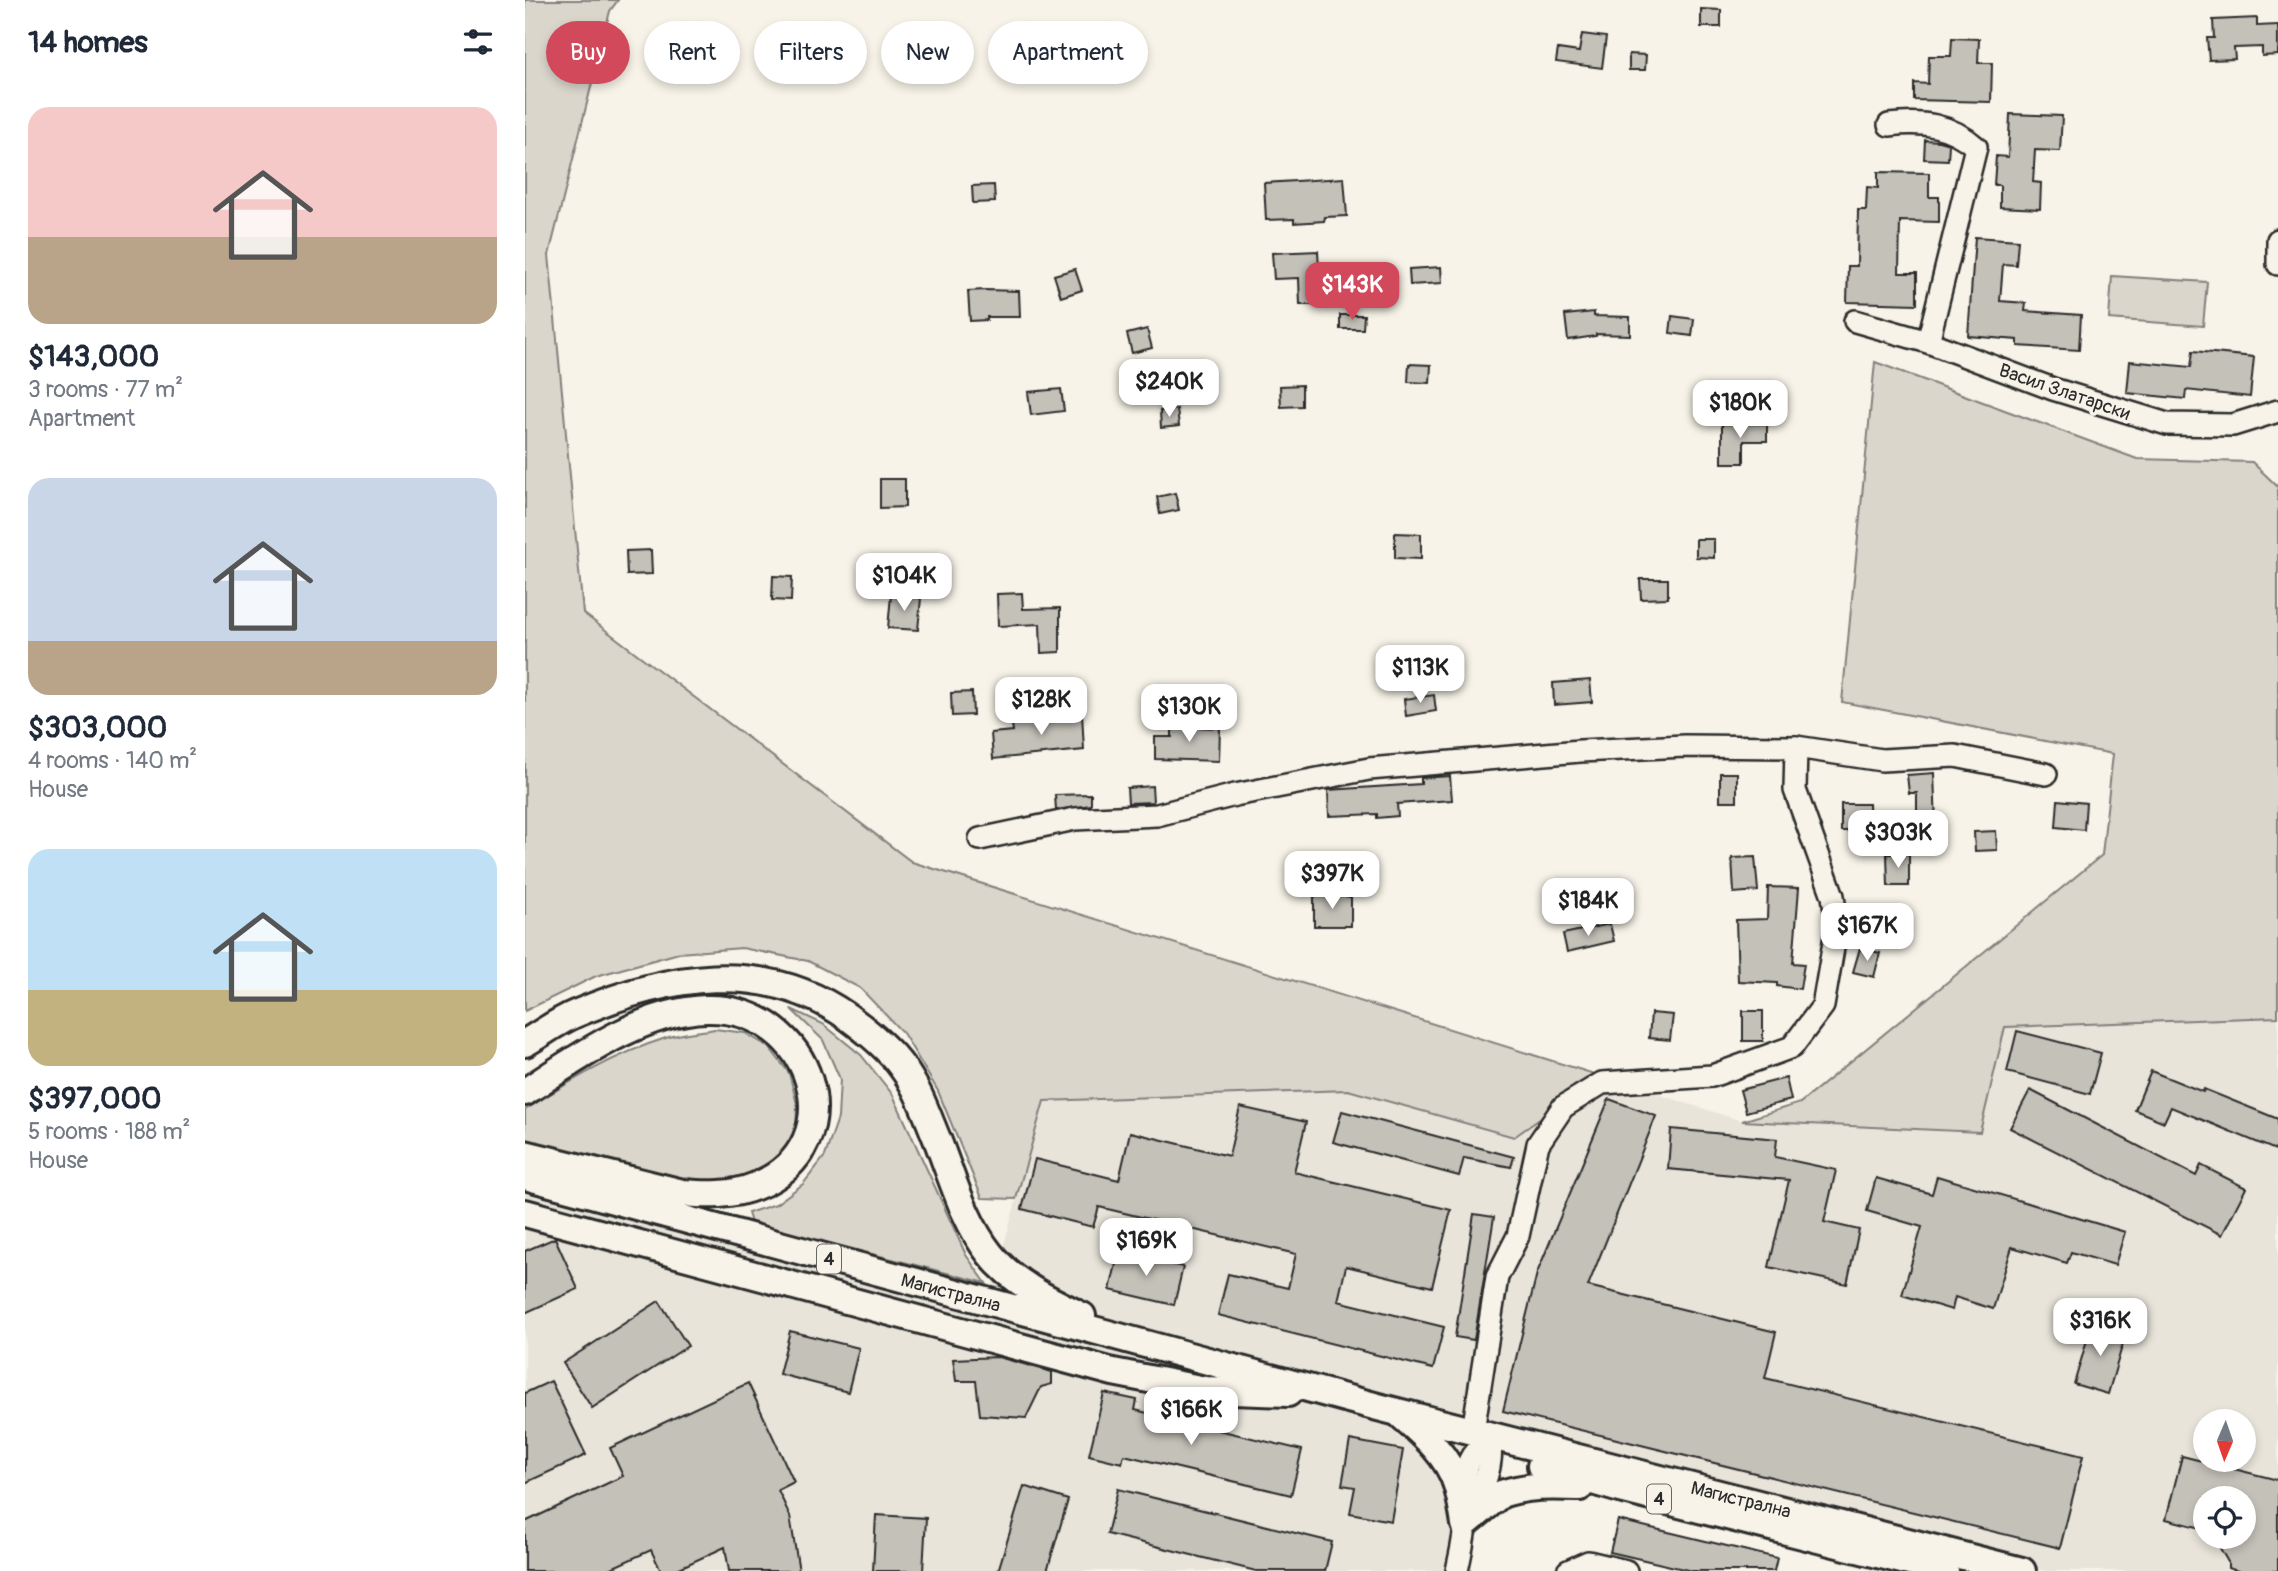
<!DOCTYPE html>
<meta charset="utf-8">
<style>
:root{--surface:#fff;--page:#f6f6f7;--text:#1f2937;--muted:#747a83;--accent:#d1495b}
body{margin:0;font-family:Pangolin,sans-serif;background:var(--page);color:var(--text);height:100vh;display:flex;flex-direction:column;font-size:26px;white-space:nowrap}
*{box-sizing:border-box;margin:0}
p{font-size:23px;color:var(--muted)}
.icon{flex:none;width:38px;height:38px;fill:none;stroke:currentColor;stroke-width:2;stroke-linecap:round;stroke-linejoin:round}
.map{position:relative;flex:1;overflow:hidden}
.drawer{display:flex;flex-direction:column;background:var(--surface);width:525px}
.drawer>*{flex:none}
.hud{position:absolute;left:21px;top:21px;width:665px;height:63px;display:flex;gap:14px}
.needle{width:46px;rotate:182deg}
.fabs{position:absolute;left:1668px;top:1409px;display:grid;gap:14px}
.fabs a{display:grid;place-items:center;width:63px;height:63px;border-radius:50%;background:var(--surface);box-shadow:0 4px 10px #0003;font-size:35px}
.price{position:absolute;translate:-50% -60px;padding:0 16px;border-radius:14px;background:#fff;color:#222;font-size:23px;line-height:46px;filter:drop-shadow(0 2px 4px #0008)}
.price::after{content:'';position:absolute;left:50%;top:42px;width:21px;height:16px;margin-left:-10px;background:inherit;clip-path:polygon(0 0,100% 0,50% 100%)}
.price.on{background:var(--accent);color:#fff}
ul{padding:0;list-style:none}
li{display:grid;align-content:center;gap:14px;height:371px;padding:0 28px}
li span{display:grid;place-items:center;height:217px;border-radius:21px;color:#555}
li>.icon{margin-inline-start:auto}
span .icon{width:126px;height:126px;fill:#fffc;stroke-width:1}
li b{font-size:30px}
h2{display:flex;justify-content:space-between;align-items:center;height:84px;padding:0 28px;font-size:30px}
.pill{padding:0 24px;border-radius:32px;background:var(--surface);box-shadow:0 4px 10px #0003;font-size:24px;line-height:63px}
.pill.on{background:var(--accent);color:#fff}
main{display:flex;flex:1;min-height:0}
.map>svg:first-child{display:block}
</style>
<main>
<section class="drawer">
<h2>14 homes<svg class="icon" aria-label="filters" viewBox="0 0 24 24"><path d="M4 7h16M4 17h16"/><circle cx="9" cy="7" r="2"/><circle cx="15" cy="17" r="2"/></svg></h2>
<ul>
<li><span style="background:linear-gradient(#f6c9c9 60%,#b9a48a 0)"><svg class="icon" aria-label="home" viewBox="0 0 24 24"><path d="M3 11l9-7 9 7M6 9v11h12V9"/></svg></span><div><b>$143,000</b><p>3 rooms · 77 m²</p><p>Apartment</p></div></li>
<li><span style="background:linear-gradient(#c9d6e8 75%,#b9a48a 0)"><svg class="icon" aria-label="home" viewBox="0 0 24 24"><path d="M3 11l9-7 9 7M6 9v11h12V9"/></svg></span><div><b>$303,000</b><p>4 rooms · 140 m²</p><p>House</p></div></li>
<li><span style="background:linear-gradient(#bfe0f5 65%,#c2b280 0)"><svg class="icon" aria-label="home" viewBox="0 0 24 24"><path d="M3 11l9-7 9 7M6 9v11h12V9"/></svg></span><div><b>$397,000</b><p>5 rooms · 188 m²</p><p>House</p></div></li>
</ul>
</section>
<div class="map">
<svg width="1753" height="1571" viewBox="0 0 1753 1571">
<rect width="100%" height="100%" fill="#f7f3e8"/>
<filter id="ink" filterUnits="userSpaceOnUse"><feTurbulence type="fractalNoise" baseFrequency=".0143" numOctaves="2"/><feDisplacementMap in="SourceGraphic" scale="14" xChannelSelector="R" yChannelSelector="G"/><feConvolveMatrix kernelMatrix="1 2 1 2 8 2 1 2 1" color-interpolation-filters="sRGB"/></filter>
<g filter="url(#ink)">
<path fill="#e8e4da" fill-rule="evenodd" d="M1753,1017V1571H1520L958,1422L928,1571H0V1192L24,1184L463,1302L519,1101L823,1090L989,1137L1076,1076L1217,1121L1455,1131L1480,1027ZM1680,1421H1718V1460H1680ZM1680,1498H1718V1536H1680Z"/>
<g fill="#dad6cc" stroke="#82807c" stroke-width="2">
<polygon points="0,0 93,0 85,11 24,255 58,613 387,862 1076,1076 989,1137 823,1090 519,1101 491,1199 457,1198 413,1091 378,1033 335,988 283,961 217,948 154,953 71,976 0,1011"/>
<polygon points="1587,276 1682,282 1678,326 1584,319"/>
<polygon points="1350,362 1612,459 1727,462 1753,487 1753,1017 1480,1027 1455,1132 1217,1121 1275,1103 1577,855 1588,754 1317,702"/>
<polygon points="266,1009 298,1024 336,1055 368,1095 441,1255 461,1283 226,1223 223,1213 251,1204 278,1184 300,1156 313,1118 315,1079 298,1040"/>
<path d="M190,1029L220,1033L244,1047L264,1073L272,1104L271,1135L255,1164L232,1178L161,1187L0,1144V1110C45,1081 90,1054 141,1038C156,1033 174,1032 190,1029Z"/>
</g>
<g fill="#c4c1b9" stroke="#2b2b2b" stroke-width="2">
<polygon points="1176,9 1196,10 1196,27 1176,27"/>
<polygon points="1732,18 1732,26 1753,25 1753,55 1737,56 1737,47 1709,48 1710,59 1684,60 1682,38 1689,38 1688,20"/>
<polygon points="1057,34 1081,37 1077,68 1031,62 1033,49 1054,52"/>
<polygon points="1427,38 1454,39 1453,63 1467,63 1466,102 1389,100 1389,83 1403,84 1404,56 1426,56"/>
<polygon points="1104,54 1121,55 1120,70 1104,70"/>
<polygon points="1485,114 1537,116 1535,151 1510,150 1508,182 1516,183 1515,209 1475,207 1475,185 1469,185 1471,156 1483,157"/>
<polygon points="1400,140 1414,141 1424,144 1423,160 1399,159"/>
<polygon points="1353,172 1404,173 1404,197 1414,197 1414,222 1375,221 1374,273 1392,273 1392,304 1322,302 1323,266 1332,266 1333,210 1341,210 1342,187 1353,188"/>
<polygon points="819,178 822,216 800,217 799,221 769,223 769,219 741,220 739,183"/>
<polygon points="469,185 470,202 448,203 447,186"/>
<polygon points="1450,237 1493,240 1491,265 1478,264 1475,301 1501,303 1500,311 1556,315 1554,350 1493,346 1493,340 1443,336"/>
<polygon points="793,251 796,305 775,305 774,278 749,279 747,253"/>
<polygon points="916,267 917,283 885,285 884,269"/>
<polygon points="550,269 557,290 536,297 529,275"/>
<polygon points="460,290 494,291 495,317 462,317 462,320 445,321 443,291"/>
<polygon points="1069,312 1069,316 1105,317 1105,335 1071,334 1071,336 1043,340 1040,315"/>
<polygon points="815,315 839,315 838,329 815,329"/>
<polygon points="1147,316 1169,319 1167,336 1145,333"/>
<polygon points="622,329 627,348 607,353 602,334"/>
<polygon points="1668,351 1729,357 1725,397 1661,390 1660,399 1602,393 1605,361 1666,367"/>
<polygon points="884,364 906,365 905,383 883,382"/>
<polygon points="777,385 777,406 756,407 755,386"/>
<polygon points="536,389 539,411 506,415 503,392"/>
<polygon points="652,409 654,426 636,428 635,411"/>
<polygon points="1197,424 1242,424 1242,441 1219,441 1219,463 1197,463"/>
<polygon points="355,479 380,479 380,507 355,508"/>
<polygon points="650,493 654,510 635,514 632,497"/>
<polygon points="870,533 896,534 896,559 870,558"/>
<polygon points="1171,539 1189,539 1189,558 1171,557"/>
<polygon points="126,550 127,574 102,575 101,551"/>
<polygon points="248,576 267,577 266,601 247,600"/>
<polygon points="1115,579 1143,579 1143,598 1116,599"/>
<polygon points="497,593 498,609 535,608 535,652 516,653 515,624 473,626 472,594"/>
<polygon points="366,595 396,598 393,630 363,628"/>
<polygon points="1065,680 1067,702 1029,705 1028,683"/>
<polygon points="447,692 448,715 427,716 426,693"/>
<polygon points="909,695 911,711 881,716 879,699"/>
<polygon points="557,713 559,750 468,759 466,733 488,731 487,724 527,719 527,714"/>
<polygon points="647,726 695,728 694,761 630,759 630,737 647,737"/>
<rect x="1195" y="773" width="17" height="28"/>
<polygon points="1409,773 1411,826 1392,826 1392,793 1384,793 1382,775"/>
<polygon points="925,776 927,800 872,804 873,816 852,818 852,814 804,816 803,790 896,784 896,778"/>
<polygon points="627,786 628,802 603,803 602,788"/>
<polygon points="566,794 566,805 531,810 530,795"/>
<polygon points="1533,800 1561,803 1559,830 1531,827"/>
<polygon points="1316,804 1344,804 1345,831 1316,831"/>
<polygon points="1471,831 1472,850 1450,851 1449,832"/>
<polygon points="1362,854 1384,854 1384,886 1363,886"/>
<polygon points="1230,857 1233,891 1209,893 1207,858"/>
<polygon points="1243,887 1274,888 1268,963 1279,964 1275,989 1252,986 1252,983 1213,981 1211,920 1242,919"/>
<polygon points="789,896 826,897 826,926 789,926"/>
<polygon points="1085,924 1089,941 1042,952 1038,934"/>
<polygon points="1335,948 1355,953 1349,977 1328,972"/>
<rect x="1218" y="1011" width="20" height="30"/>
<polygon points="1126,1013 1148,1015 1145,1040 1124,1038"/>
<polygon points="1492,1031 1576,1053 1565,1094 1482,1072"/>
<polygon points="1626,1071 1678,1092 1679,1089 1753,1119 1753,1151 1646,1107 1639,1122 1610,1110"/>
<polygon points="1261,1078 1266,1100 1221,1112 1215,1090"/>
<polygon points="1505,1090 1671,1176 1676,1165 1721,1188 1697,1235 1485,1128"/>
<polygon points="1084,1099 1131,1116 1063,1286 1251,1332 1240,1378 1558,1456 1535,1548 978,1411 1012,1273"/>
<polygon points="715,1107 781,1122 769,1172 926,1210 907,1287 821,1266 813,1301 919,1327 908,1369 693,1315 703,1274 763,1288 771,1254 574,1207 568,1227 497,1209 510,1159 594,1180 605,1132 704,1156"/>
<polygon points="817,1111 989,1157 986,1167 939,1158 934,1176 808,1142"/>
<polygon points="1146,1129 1252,1139 1250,1157 1311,1170 1299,1222 1334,1230 1322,1284 1244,1267 1264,1180 1143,1169"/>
<polygon points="1412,1176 1600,1232 1590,1265 1546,1252 1542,1263 1487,1247 1468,1309 1430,1297 1427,1310 1377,1295 1397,1227 1342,1211 1351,1178 1407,1194"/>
<polygon points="949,1214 969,1217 949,1340 930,1337"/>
<polygon points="30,1238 53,1289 0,1313 0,1251"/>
<polygon points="594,1251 658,1267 649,1305 585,1290"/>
<polygon points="134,1301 163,1346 67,1408 38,1363"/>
<polygon points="1567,1323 1601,1333 1583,1394 1549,1384"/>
<polygon points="265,1331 334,1348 323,1392 254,1374"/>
<polygon points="473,1357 527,1372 527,1384 516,1387 501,1418 455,1415 451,1381 431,1381 428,1359"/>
<polygon points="26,1381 61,1455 0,1483 0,1393"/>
<polygon points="223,1383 269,1482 253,1490 265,1516 274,1571 204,1571 200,1547 148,1571 136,1571 126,1550 80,1571 0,1571 0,1522 98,1476 85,1448"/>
<polygon points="579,1393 612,1400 610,1410 777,1450 766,1495 599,1455 597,1463 564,1455"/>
<polygon points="825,1440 878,1450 866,1521 825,1513 830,1487 817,1485"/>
<polygon points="1657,1456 1753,1480 1753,1571 1713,1571 1703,1568 1703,1562 1688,1536 1718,1536 1718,1498 1680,1498 1680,1529 1641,1519"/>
<polygon points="499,1486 543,1500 522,1571 473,1571"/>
<polygon points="593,1489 807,1542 800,1571 731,1571 582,1534"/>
<polygon points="351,1515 401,1518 398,1571 348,1571"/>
<polygon points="1093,1520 1252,1558 1249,1571 1167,1571 1085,1552"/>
</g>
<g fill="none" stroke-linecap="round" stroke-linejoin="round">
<g stroke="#2b2b2b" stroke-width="26">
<g id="minor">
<path d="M1364,125C1397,121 1425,124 1451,147L1403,342"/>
<polyline points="1753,240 1753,264"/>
<polyline points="1330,321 1403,342 1528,389 1642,424 1708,425 1753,411"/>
<polyline points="455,839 550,819 632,815 710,795 844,769 1055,751 1160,746 1271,747 1357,760 1430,756 1521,774"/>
<polyline points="948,1431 972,1277 993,1236 1013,1144 1038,1107 1077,1083 1187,1076 1267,1047 1298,1006 1312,925 1308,896 1270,790 1271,747"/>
<path d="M943,1519C955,1493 969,1470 965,1441L957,1433"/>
<path d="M932,1571C935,1555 940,1538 940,1521C942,1483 930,1445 981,1439"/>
<polyline points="1043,1571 1063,1562 1101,1571"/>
</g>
</g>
<g stroke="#2b2b2b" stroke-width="32">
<g id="major">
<path d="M0,1043C16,1034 33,1021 50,1014C141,975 238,957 323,1017C342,1031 363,1048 377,1067C393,1088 402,1115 412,1139C427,1177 439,1221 465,1254C488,1283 524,1300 557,1316"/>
<path d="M0,1092C52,1058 117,1011 181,1009C288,1006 332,1145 231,1186C207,1196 182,1195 158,1193L0,1154"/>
<polyline points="0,1176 853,1407 1497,1571"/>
<polyline points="0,1213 588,1372 680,1390 763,1393"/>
<path d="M877,1416C899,1435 924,1457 932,1485C936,1498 938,1511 940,1524L976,1494C1003,1485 1027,1486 1055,1487"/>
<polyline points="1016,1466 1095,1489 1420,1571"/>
</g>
</g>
<use href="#minor" stroke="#f7f3e8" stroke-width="21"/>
<use href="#major" stroke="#f7f3e8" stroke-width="26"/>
</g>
</g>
<g text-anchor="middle" stroke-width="7" stroke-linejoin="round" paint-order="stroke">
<g fill="#f7f3e8" stroke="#686764" stroke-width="2">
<rect x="292" y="1244.5" width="24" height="29" rx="5"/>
<rect x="1122" y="1484.5" width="24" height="29" rx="5"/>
</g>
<g font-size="18" font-weight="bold" fill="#2b2b2b">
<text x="304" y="1265">4</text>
<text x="1134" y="1505">4</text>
</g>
<g font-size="19" fill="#2b2b2b" stroke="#f7f3e8">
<text transform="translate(1540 391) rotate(19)" y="7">Васил Златарски</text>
<text transform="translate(426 1292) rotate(15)" y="7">Магистрална</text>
<text transform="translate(1216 1499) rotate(14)" y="7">Магистрална</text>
</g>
</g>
</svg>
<div class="fabs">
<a><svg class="needle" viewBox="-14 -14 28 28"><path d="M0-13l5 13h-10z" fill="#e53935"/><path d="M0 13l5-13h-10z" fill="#747a83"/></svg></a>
<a><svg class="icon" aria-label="locate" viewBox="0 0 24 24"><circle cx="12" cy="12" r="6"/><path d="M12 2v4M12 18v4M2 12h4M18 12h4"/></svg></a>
</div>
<b class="price on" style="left:827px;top:322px">$143K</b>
<b class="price" style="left:644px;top:419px">$240K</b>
<b class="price" style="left:1215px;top:440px">$180K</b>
<b class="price" style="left:379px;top:613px">$104K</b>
<b class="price" style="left:895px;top:705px">$113K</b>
<b class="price" style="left:516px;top:737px">$128K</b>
<b class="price" style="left:664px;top:744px">$130K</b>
<b class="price" style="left:1373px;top:870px">$303K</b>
<b class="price" style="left:807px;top:911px">$397K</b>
<b class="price" style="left:1063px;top:938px">$184K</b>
<b class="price" style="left:1342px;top:963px">$167K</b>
<b class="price" style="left:621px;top:1278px">$169K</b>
<b class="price" style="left:1575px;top:1358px">$316K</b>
<b class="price" style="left:666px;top:1447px">$166K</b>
<div class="hud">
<a class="pill on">Buy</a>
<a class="pill">Rent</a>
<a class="pill">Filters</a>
<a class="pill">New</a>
<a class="pill">Apartment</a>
</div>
</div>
</main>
